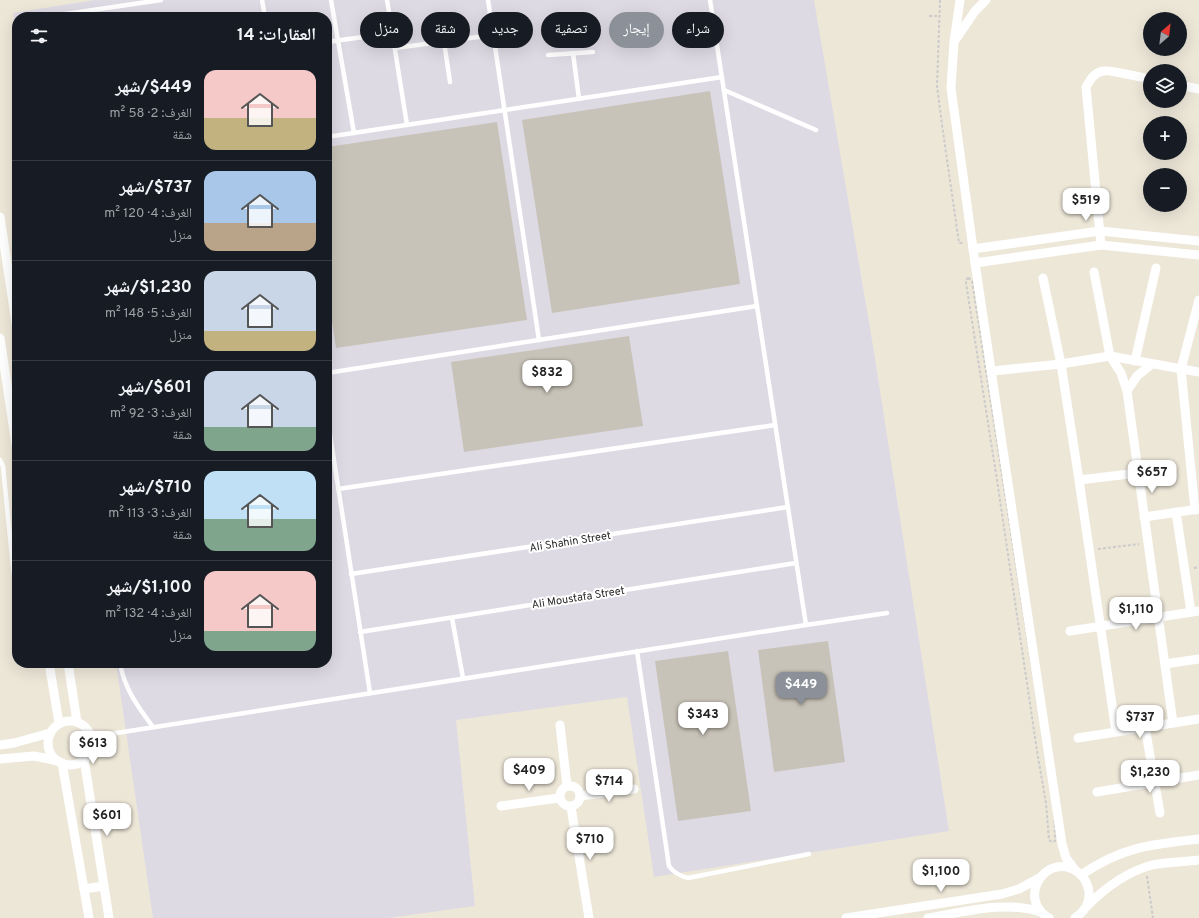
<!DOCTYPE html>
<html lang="ar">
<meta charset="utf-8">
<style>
:root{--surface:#171b24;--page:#20242c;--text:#f1f3f6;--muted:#9ea1a6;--line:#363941;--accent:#8c9099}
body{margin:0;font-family:Overpass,"Noto Naskh Arabic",sans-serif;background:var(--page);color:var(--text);direction:rtl;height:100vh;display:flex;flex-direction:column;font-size:15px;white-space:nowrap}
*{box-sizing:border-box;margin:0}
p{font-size:13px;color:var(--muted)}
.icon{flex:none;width:22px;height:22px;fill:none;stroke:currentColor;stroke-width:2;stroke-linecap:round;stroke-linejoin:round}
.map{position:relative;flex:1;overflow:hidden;direction:ltr}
.panel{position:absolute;left:12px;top:12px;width:320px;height:656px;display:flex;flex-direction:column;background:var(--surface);border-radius:16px;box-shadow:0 4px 16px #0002;direction:rtl}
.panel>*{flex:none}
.guide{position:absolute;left:344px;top:12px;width:380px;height:36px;direction:rtl;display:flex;gap:8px}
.needle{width:26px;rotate:28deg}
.controls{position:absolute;left:1143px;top:12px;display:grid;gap:8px}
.controls a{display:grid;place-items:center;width:44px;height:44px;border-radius:50%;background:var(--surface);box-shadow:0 4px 16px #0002;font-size:20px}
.price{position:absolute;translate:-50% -34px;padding:0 9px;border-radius:8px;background:#fff;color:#222;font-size:13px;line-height:26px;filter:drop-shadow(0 1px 2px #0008)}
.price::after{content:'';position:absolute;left:50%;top:24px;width:12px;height:9px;margin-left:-6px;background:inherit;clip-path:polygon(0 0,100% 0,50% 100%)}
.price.selected{background:var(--accent);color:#fff}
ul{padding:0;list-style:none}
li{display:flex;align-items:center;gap:12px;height:100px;padding:0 16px}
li+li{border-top:1px solid var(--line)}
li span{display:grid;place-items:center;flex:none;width:112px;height:80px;border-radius:12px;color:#555}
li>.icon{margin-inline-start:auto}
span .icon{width:48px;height:48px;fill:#fffc;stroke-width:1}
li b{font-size:17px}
h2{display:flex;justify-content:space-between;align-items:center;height:48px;padding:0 16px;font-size:17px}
.pill{padding:0 14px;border-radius:18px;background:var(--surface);box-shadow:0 4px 16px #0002;font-size:14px;line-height:36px}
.pill.selected{background:var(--accent);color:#fff}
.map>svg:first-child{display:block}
</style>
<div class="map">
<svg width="1199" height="918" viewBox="0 0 1199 918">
<rect width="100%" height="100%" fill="#ede7d8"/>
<polygon fill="#dedae4" points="95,0 814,0 873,346 949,831 654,877 627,697 456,720 475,906 388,918 153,918 116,663 327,663 327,17 17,17 17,36 13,13"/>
<g fill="#c8c3b8">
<polygon points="710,91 740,284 552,313 522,120"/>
<polygon points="497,122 527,320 336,348 327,288 327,147"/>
<polygon points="629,336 643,426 464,452 451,362"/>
<polygon points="828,641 845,762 774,772 758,650"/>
<polygon points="728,651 751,811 678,821 655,661"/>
</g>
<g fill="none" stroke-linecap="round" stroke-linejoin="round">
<g stroke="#cbcbcb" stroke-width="2" stroke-dasharray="3 2" stroke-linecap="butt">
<polyline points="940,0 937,86 942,125 959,243 963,243"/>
<polyline points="929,16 939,16"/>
<polygon points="968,278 970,279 972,281 1054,811 1055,838 1055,841 1052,842 1049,840 1046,803 1037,751 997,480 966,283 966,280"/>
<polyline points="1098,549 1139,544"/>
<polyline points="1194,568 1199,567"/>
<polyline points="1147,876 1153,918"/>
</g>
<g stroke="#fff" stroke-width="4.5">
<polyline points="262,0 265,17"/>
<polyline points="331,0 354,133"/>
<polyline points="387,0 407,125"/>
<polyline points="488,0 539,340"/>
<polyline points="710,0 806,625"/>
<polyline points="45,17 161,0"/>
<polyline points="327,42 392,33"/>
<polyline points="444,42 450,82"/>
<polyline points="395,48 493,35"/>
<polyline points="573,53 579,99"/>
<polyline points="548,55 593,52"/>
<polyline points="724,90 816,130"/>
<polyline points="327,137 722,77"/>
<polyline points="327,373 757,306"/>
<polyline points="327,415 370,693"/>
<polyline points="0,460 3,466 13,567 17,597"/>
<polyline points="338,489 775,425"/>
<polyline points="351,574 788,507"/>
<polyline points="452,618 463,678"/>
<polyline points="360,632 796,563"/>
<path d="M637,651L669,866C674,873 680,876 688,878L809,854"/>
<polyline points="27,663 27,664"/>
<path d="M120,663C124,688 138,707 153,727"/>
<polyline points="91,737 806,625 887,613"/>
</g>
<g stroke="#fff" stroke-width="9">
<polyline points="960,0 954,42 951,88 975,263 1062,844 1066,858 1075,870"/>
<polyline points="956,39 975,11 986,0"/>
<polyline points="1180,85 1199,89"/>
<polyline points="0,217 17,329"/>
<path d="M1101,245L1086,87C1090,80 1094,72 1104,71C1110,69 1141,78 1150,79"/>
<polyline points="973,249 1100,231 1199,241"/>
<polyline points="975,263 1101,245 1199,255"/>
<polyline points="1094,272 1110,356 1121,373 1127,391 1173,723"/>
<polyline points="1043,278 1061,364 1079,480 1116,732"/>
<polyline points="0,338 17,451"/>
<polyline points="1135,361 1156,268"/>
<polyline points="992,371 1061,364 1110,356 1199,372"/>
<polyline points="1127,391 1137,376 1152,364"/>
<polyline points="1079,480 1138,473"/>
<polyline points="1195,510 1181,369 1199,300"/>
<polyline points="1176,512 1191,612"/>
<polyline points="1144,517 1199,509"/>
<polyline points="1070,631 1199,611"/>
<polyline points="49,663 59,723"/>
<polyline points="68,663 77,722"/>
<polyline points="1165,664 1199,659"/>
<circle cx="70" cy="743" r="22"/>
<polyline points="560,725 567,786"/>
<polyline points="1145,727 1160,813"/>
<polyline points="1078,738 1199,719"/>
<polyline points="0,745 14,743 50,733"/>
<polyline points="0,759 34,756 58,761"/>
<polyline points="84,759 109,918"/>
<polyline points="62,763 89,918"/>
<circle cx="570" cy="796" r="10"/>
<polyline points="1097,792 1199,775"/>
<polyline points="580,796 634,789"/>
<polyline points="501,806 559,798"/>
<polyline points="571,807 589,918"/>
<path d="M1081,875C1121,847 1152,844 1199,839"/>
<polyline points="84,889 104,886"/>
<path d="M1087,906C1105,888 1126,872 1152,865C1167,862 1184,862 1199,860"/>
<polyline points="846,918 1002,894 1019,889 1041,877"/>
<path d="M928,918C965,912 1005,900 1041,912"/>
<path d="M1049,918C1015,898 1048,849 1079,873C1085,878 1088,885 1089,892C1090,903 1084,912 1075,918"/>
</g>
</g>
<g text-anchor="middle" stroke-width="4" stroke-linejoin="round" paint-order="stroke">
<g font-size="11" fill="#282828" stroke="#fff">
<text transform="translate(570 541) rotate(-9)" y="4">Ali Shahin Street</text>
<text transform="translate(578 597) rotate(-9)" y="4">Ali Moustafa Street</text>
</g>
</g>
</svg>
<div class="controls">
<a><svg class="needle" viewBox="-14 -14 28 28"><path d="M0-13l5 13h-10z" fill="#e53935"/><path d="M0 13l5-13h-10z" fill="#9ea1a6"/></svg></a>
<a><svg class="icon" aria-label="layers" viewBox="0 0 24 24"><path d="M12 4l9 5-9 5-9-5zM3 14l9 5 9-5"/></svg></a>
<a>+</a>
<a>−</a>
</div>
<b class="price" style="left:1086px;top:222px">$519</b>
<b class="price" style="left:547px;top:394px">$832</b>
<b class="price" style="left:1152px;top:494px">$657</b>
<b class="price" style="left:1136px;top:631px">$1,110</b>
<b class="price selected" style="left:801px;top:706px">$449</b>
<b class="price" style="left:703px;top:736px">$343</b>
<b class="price" style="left:1140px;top:739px">$737</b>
<b class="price" style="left:93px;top:765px">$613</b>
<b class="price" style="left:529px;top:792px">$409</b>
<b class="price" style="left:1150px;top:794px">$1,230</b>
<b class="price" style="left:609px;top:803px">$714</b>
<b class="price" style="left:107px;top:837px">$601</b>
<b class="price" style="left:590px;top:861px">$710</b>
<b class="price" style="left:941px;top:893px">$1,100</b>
<div class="guide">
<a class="pill">شراء</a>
<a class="pill selected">إيجار</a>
<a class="pill">تصفية</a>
<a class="pill">جديد</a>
<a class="pill">شقة</a>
<a class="pill">منزل</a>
</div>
<section class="panel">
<h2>العقارات: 14<svg class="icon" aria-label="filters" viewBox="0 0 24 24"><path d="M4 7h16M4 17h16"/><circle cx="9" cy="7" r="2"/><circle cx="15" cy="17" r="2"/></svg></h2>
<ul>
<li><span style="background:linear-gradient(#f6c9c9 60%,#c2b280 0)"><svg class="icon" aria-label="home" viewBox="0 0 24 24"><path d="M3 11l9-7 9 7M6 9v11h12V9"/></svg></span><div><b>$449/شهر</b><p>الغرف: 2 · 58 m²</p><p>شقة</p></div></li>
<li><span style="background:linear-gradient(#a9c7e8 65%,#b9a48a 0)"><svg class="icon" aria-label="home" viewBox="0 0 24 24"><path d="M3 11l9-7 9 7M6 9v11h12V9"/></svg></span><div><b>$737/شهر</b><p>الغرف: 4 · 120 m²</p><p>منزل</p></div></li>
<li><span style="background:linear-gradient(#c9d6e8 75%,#c2b280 0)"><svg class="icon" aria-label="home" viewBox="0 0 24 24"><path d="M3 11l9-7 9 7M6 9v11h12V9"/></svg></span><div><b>$1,230/شهر</b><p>الغرف: 5 · 148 m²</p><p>منزل</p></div></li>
<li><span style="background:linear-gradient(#c9d6e8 70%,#7fa58c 0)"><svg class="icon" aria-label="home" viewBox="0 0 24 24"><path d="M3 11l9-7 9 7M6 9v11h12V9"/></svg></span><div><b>$601/شهر</b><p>الغرف: 3 · 92 m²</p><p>شقة</p></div></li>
<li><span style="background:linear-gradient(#bfe0f5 60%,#7fa58c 0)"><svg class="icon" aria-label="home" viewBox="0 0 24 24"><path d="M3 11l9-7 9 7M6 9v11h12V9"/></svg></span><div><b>$710/شهر</b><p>الغرف: 3 · 113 m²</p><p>شقة</p></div></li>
<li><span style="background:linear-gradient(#f6c9c9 75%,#7fa58c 0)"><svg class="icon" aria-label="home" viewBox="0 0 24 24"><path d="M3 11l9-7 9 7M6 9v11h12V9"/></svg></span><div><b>$1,100/شهر</b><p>الغرف: 4 · 132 m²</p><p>منزل</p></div></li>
</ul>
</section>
</div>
